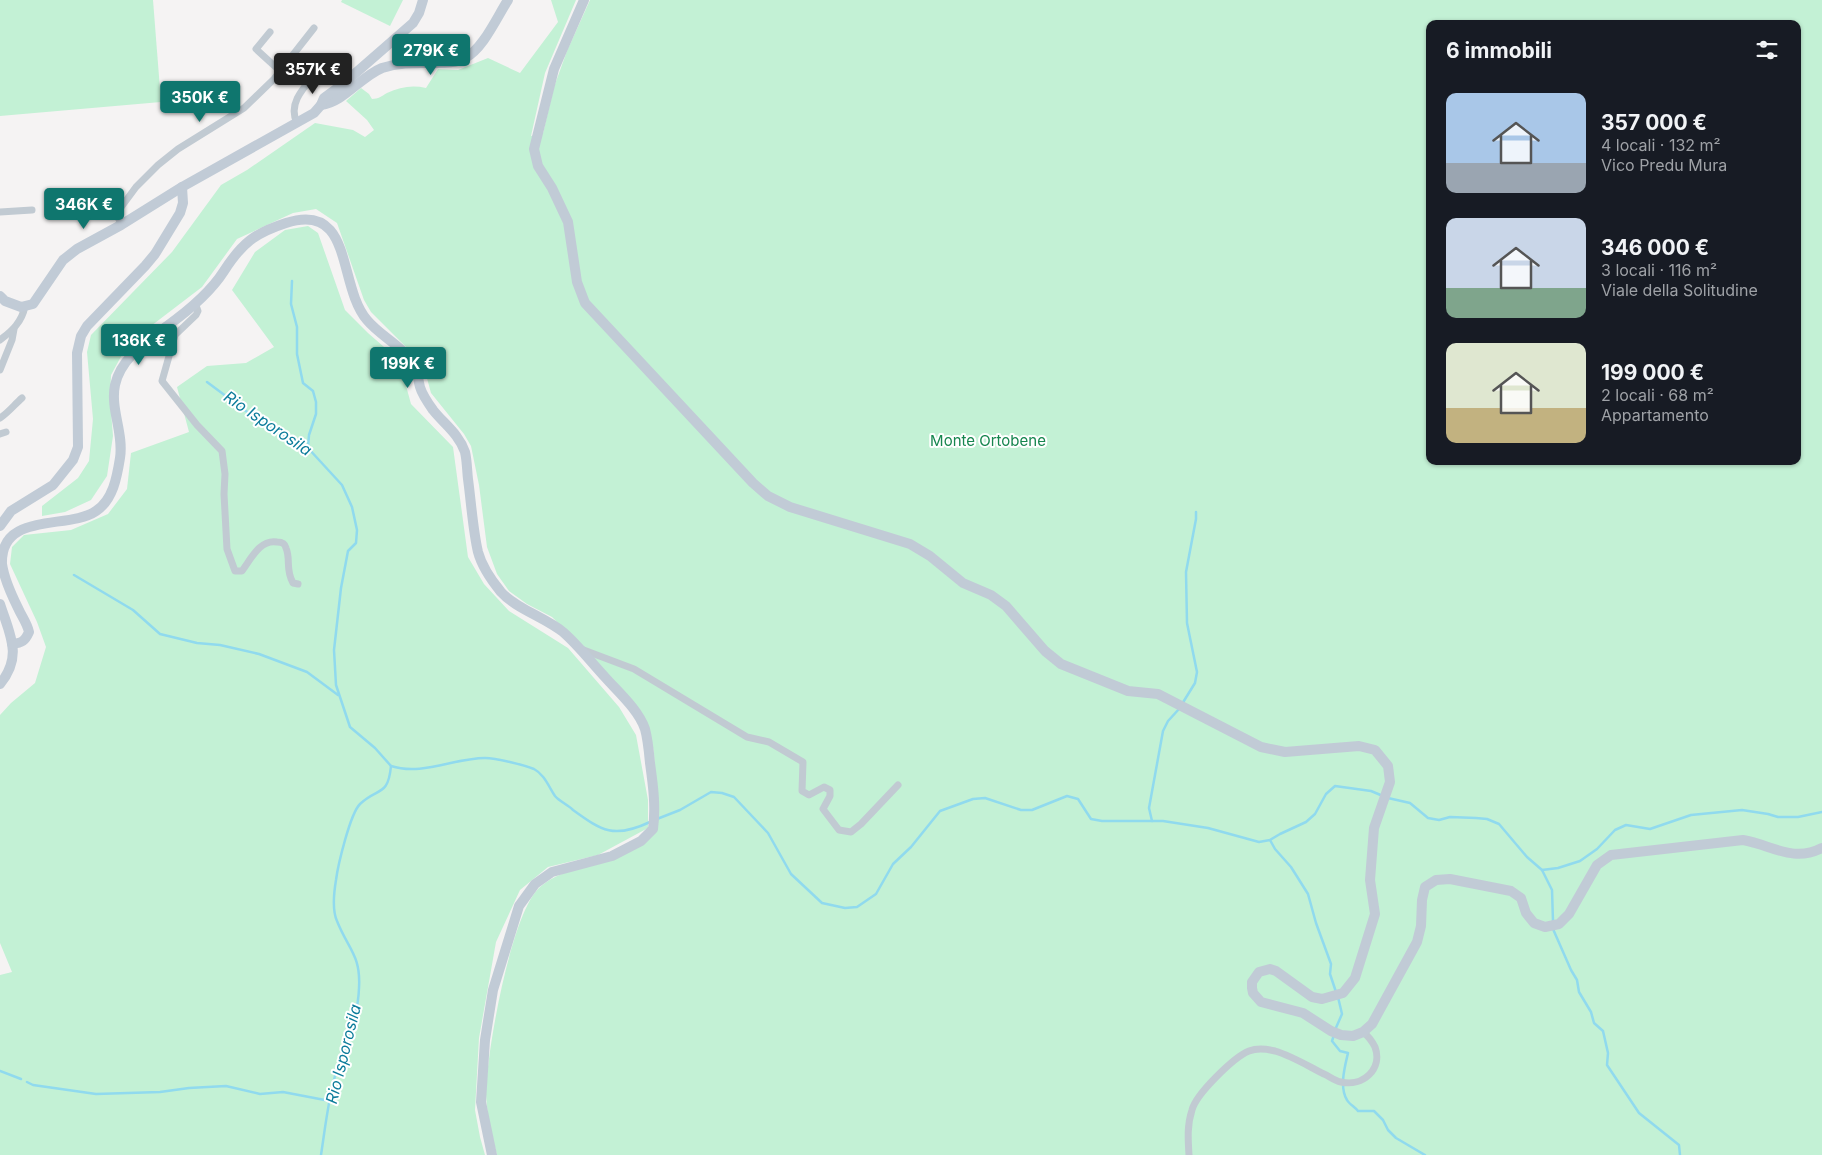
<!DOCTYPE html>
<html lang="it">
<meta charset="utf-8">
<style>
:root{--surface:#171b24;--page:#20242c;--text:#f1f3f6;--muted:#9ea1a6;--accent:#0f766e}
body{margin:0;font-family:Inter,sans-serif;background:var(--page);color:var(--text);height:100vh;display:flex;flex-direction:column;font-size:19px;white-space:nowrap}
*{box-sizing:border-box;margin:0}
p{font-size:16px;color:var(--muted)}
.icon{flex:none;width:28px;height:28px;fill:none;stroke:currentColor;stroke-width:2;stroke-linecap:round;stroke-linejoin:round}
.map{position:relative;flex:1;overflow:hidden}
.panel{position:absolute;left:1426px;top:20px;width:375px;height:445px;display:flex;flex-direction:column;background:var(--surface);border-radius:10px;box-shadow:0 1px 4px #0004}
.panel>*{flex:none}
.price{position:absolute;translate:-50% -42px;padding:0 11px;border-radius:5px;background:var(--accent);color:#fff;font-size:16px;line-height:32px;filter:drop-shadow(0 1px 2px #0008)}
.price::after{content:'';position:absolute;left:50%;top:30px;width:15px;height:11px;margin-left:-8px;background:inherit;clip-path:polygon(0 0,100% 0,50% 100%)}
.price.selected{background:#222;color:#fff}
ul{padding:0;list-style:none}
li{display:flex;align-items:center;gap:15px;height:125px;padding:0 20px}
li span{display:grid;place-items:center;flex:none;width:140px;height:100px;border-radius:10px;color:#555}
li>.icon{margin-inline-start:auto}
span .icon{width:60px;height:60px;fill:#fffc;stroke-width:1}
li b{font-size:21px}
h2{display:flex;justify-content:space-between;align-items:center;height:60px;padding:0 20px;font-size:21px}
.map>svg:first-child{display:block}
</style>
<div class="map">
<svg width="1822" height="1155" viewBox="0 0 1822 1155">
<rect width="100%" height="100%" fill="#f5f3f3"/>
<g fill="#c3f1d5" fill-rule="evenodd">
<polygon points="0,0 153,0 161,102 0,116"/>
<polygon points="342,0 403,0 390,26 341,2"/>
<path d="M551,0H576L545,73L531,136L543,133L554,87L567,51L590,0H1822V1155H497C492,1135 487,1115 486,1095C486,1055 511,912 540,887C552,876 570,871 584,865C607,856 629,846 651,837L655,781L654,753L650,732L589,653L552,617L527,604L509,591L497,574L487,547L479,485L471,446L464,434L431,393L425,371L419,360L371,312L364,300L337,223L316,209L293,213L237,239L202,287L147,329L124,351L111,375L110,400L113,436L107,476L91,500L65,512L42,516V506L78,478L89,461L93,419L87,352L91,335L172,252L221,185L247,170L315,123L353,130L365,137L374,130L367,120L346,101L361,88L369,94L372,99C378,99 382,96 387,93C400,87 412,85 426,88L438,69L458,70L488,58L520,73L558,22ZM1430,24H1798V461H1430Z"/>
<polygon points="308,226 318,233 345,310 368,333 399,360 411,404 453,447 468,557 484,584 509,611 568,648 619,707 636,735 648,800 648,828 598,855 548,867 520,890 496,942 479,1038 475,1110 480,1137 485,1155 0,1155 0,975 12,972 0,943 0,715 11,703 35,683 46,647 37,622 10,564 12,547 24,535 71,530 108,514 127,489 131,453 189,432 177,387 207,366 246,363 274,347 232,290 255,252 285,230"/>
</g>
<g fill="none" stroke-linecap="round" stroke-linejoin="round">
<g stroke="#90daee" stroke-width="2.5">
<polyline points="292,281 291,304 297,327 297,354 303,383 313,391 316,402 316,414 309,435 308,447"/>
<path d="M207,382L254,417L287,438L308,448L342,485L352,507L357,530L356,543L348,551L341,588L334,650L336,685L350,727L375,748L391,766C388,797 378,787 360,804C350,814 338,865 336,880C334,892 332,910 337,921C348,949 361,955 359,988C358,1020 344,1046 335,1076C328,1101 325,1129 321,1155"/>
<polyline points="74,575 133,610 160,634 197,643 220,645 259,654 307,672 338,695"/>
<polyline points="1182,704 1195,683 1197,672 1187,623 1186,572 1196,519 1196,512"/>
<path d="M391,766C422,776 454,758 485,758C496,758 524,765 534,769C544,774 549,787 555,796C559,801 568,805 573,810C602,831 614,839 650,822"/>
<polyline points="1388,798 1410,803 1428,818 1439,820 1450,817 1476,818 1487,819 1499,824 1527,857 1542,870 1558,868 1580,861 1597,849 1615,830 1626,825 1650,829 1691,815 1742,810 1768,814 1778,817 1798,817 1822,812"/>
<polyline points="657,819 680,810 711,792 722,793 734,797 768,833 791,874 822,903 845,908 857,907 876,894 893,864 911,847 940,811 973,799 985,798 1021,810 1032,810 1067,796 1078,799 1091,819 1102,821 1163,821 1208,828 1259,842 1270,840 1280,834 1306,822 1315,814 1326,794 1335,786 1371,791 1383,796"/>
<polyline points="1152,821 1149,808 1163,731 1168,721 1179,709"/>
<polyline points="1270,840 1275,849 1291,867 1308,894 1316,923 1331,964 1330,974 1336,992"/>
<polyline points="1542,870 1552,890 1553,921"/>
<polyline points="1553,929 1571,970 1577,980 1579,992 1591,1012 1594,1023 1603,1031 1608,1053 1607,1065 1639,1113 1679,1145 1680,1155"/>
<polyline points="1335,1030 1342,1014 1338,997"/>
<path d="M1334,1035L1332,1041L1340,1051L1348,1053C1345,1066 1339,1087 1347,1100C1349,1104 1355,1107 1358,1111H1374L1383,1120L1388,1130L1396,1138L1425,1155"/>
<polyline points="0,1071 21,1079"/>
<polyline points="27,1082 33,1085 96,1094 160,1092 189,1088 226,1086 260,1094 283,1092 330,1101"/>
</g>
<g stroke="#c1cad2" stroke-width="7">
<polyline points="270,32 256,49 280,71"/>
<path d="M297,123C286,101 309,83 321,67"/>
<polyline points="0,212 32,210"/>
<polyline points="121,225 118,217 119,210 136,187 158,165 178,149 244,108 274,79 314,28"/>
<path d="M195,303L198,311L196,315L175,335L162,381L197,425L222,451L225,474L224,494L227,549L235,571H242C251,559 260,539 277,542C282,542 285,543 286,548C291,560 285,569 293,583L298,584"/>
<path d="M0,340C12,331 22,322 25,306"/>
<polyline points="0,370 12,340 14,329"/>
<path d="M0,418C8,413 15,404 22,398"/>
<polyline points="0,434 6,432"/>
<polyline points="581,649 634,669 747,737 769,742 803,762 802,791 809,795 824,787 830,790 830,796 823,809 839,830 851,832 861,824 898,785"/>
<path d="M1189,1155C1188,1139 1187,1125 1192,1110C1196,1094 1234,1057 1249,1051C1257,1048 1267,1049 1275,1051C1292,1056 1308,1066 1324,1074C1329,1076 1335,1081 1341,1082C1363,1087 1383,1069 1375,1047C1372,1041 1368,1036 1363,1032"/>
</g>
<g stroke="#c1cbd6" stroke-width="10">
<path d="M584,0L554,69L534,149L538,166L552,188L568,222L577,282L585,303L753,483L768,496L790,507L910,544L930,556L963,583L991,595L1006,606L1045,651L1061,664L1128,691L1158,694L1261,747L1285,752L1359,746L1375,750L1388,766L1390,782L1374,828L1370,880L1375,914L1355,978L1343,993L1322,999L1312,997L1276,971L1270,969L1259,972L1252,982V988L1253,993L1261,1002L1303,1013L1331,1031L1341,1035L1353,1036L1363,1032L1372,1024L1417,942L1421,926L1422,900L1425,887L1436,880L1450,879L1511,891L1521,898L1526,913L1534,923L1545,927L1559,924L1569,914L1597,865L1611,855L1743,840C1772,845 1793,863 1822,848"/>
<path d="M321,105C344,102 360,77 382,68C400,62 417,63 435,63C445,63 457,63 465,58C483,49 497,17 508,0"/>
<polyline points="0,296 5,301 21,307 33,304 63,260 77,249 121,225 182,187 314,113 321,105 324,98 343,84 413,23 419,13 423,0"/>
<polyline points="0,526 11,511 53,485 73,460 78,447 77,353 81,336 87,326 145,266 155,254 180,213 183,203 182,187"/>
<path d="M0,604C10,635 23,656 0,684"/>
<path d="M12,644C22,643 25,641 29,632C27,623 22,617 18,608C12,596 4,578 2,564C0,511 68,530 96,511C113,500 117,477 120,458C124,433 110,409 115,385C121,358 146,342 167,326C188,311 210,293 224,271C242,243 255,233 286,223C354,201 337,285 367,320C381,337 405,347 415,367C418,373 418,380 420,387C422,394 428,403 433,410C444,424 459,434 465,452C467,460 467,471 468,479C471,501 473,531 478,552C482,567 492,581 501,592C515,608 546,618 563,632C578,645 591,662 604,676C618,692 638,709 645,729C648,740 649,752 650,763C653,785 656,806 653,829L641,841L612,856L552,872L535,884L519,906L493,990L485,1040L481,1102L492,1155"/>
</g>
</g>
<g text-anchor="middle" stroke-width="4" stroke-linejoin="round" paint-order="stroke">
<g font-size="15" fill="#17864f" stroke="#fff">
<text x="988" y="446">Monte Ortobene</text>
</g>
<g font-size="16" font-style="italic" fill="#0c7c9b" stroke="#fff">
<text transform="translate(268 423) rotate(34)" y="6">Rio Isporosila</text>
<text transform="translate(343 1054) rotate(-76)" y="6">Rio Isporosila</text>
</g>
</g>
</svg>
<b class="price" style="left:431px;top:76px">279K €</b>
<b class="price selected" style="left:313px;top:95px">357K €</b>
<b class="price" style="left:200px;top:123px">350K €</b>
<b class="price" style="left:84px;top:230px">346K €</b>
<b class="price" style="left:139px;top:366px">136K €</b>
<b class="price" style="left:408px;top:389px">199K €</b>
<section class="panel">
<h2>6 immobili<svg class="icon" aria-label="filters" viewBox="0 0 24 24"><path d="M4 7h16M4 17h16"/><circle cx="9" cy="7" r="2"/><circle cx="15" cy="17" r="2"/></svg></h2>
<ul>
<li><span style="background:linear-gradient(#a9c7e8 70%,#9aa5b1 0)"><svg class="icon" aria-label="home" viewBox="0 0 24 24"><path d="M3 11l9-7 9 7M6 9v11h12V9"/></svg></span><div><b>357 000 €</b><p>4 locali · 132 m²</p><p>Vico Predu Mura</p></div></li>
<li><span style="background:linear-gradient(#c9d6e8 70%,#7fa58c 0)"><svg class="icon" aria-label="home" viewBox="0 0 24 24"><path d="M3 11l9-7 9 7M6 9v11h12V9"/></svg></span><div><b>346 000 €</b><p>3 locali · 116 m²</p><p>Viale della Solitudine</p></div></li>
<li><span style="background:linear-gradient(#dfe7d0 65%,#c2b280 0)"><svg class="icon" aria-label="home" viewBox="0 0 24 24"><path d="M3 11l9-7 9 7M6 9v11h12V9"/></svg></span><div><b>199 000 €</b><p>2 locali · 68 m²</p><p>Appartamento</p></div></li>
</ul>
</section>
</div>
